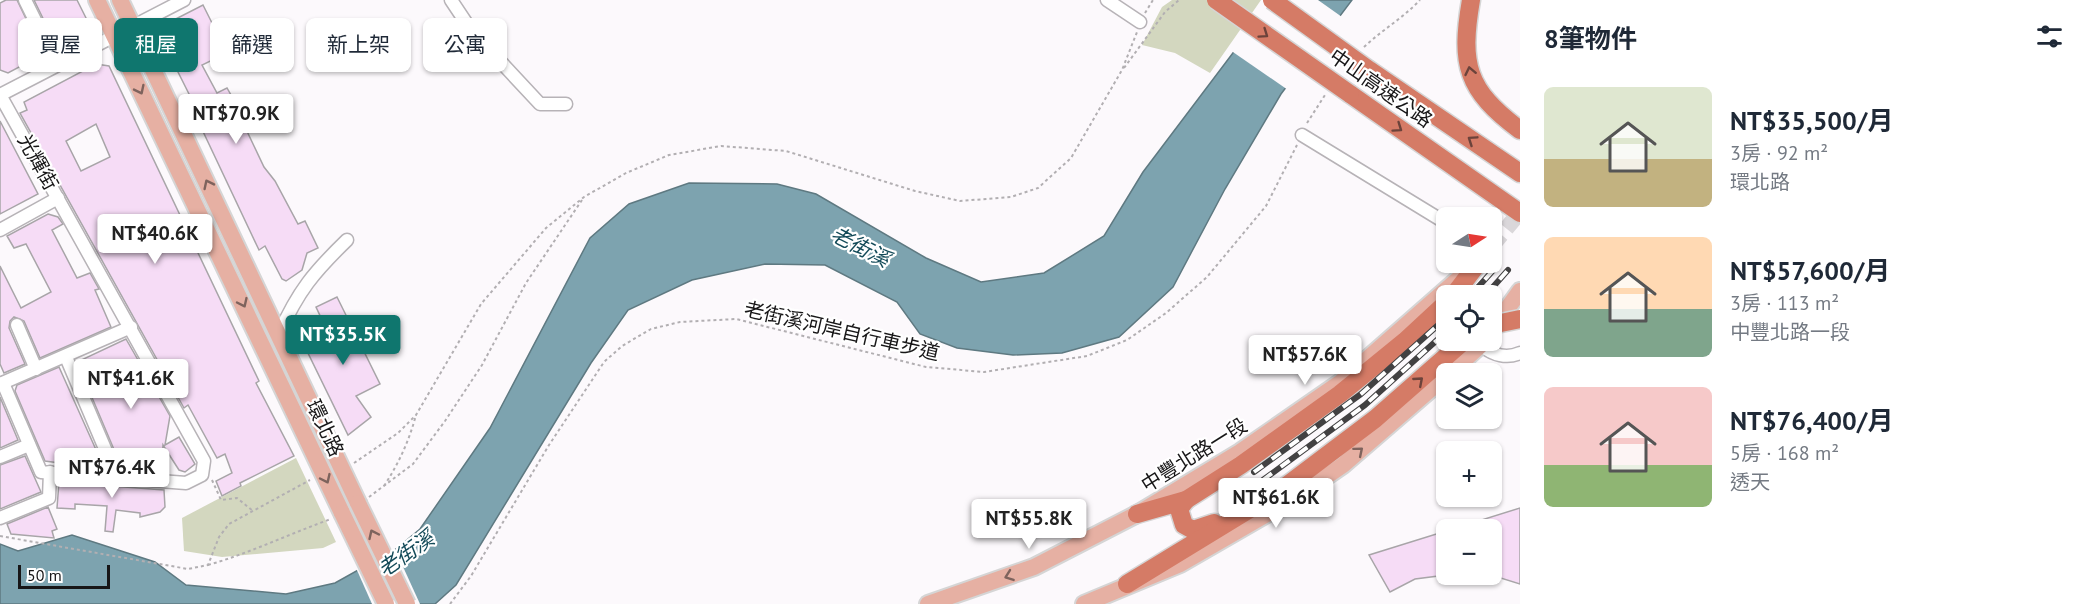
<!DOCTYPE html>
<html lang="zh-TW">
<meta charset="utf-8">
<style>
:root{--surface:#fff;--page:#f2f2f3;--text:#1f2937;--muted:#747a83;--accent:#0f766e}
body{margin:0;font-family:"PT Sans","Noto Sans TC",sans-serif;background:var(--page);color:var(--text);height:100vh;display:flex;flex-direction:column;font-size:22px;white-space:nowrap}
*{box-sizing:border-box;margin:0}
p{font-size:20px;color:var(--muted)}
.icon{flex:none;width:33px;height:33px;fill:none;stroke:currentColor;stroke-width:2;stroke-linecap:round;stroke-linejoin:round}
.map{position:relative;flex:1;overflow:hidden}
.drawer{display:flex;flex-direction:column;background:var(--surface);width:570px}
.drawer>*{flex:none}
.guide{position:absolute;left:18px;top:18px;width:570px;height:54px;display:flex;gap:12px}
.needle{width:39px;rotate:78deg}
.buttons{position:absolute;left:1436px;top:207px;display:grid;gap:12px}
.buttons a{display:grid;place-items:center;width:66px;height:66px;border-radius:9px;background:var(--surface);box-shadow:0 2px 4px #0004;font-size:30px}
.scale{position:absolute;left:18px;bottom:15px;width:92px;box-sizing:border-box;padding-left:6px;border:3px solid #171617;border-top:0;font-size:16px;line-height:21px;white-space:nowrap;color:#171617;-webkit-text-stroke:4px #fff;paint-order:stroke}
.price{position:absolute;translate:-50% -51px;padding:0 14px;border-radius:6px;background:#fff;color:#222;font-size:20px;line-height:39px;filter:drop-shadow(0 2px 3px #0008)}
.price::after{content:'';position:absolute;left:50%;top:36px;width:18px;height:14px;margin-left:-9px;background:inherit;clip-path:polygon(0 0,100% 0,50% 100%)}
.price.current{background:var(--accent);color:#fff}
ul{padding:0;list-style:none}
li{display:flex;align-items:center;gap:18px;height:150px;padding:0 24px}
li span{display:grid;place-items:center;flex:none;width:168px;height:120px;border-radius:9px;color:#555}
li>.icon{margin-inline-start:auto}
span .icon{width:72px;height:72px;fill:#fffc;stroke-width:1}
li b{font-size:26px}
h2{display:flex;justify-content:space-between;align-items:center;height:72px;padding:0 24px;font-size:26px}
.pill{padding:0 21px;border-radius:9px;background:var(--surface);box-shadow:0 2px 4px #0004;font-size:21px;line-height:54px}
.pill.current{background:var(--accent);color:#fff}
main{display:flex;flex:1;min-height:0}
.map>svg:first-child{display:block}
</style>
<main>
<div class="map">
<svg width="1520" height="604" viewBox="0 0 1520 604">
<rect width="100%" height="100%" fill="#fcf9fc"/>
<g fill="#d3d7bf">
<polygon points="1172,0 1261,0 1210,73 1175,53 1142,45 1162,7"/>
<polygon points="296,458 336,542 323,548 222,557 184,551 182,518"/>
</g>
<polygon fill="#7da3af" stroke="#5e7981" stroke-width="1.5" points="1273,0 1352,0 1281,94 1225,189 1173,287 1119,337 1062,353 1013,355 957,348 920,334 897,302 825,265 765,264 692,280 628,310 591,363 456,585 435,604 0,604 0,544 18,551 72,535 155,562 186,585 286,594 335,583 396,549 420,529 490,428 590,238 629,204 689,183 777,184 816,194 926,258 981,282 1044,273 1104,236 1143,172"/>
<g fill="#fcf9fc">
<polygon points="1269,0 1318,0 1342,17 1288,90 1230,50"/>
<polygon points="394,547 420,604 372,604 356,568"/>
</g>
<g fill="#f6dcf6" stroke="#a8a5a8" stroke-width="1.5" fill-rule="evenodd">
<polygon points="6,0 17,0 41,50 38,57 8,73 0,70 0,3"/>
<polygon points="34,0 77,0 90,26 87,34 60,46 56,45"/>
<polygon points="203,5 227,53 202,65 217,93 227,88 248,125 245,127 264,167 275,181 298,224 305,221 318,248 307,253 302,270 286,281 282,279 265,246 259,250 191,106 194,104 159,34 160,27"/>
<path d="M96,64L109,66L259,381L256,383L294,456L240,483L241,486L222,496L216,481L232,473L225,454L217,458L188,405L184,408L20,113L27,110L24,102ZM96,124L110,157L81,171L66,141Z"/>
<polygon points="0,121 38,194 0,214"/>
<polygon points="48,214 58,217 63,224 52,230 77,278 90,273 99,289 95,290 111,327 40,358 24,321 14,317 10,321 9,328 25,364 4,373 0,364 0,266 21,308 51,292 26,244 14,248 7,236"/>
<polygon points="337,297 380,384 356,396 371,417 348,435 307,351 331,339 316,307"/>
<polygon points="126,339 170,416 165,445 179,437 195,464 185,472 179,470 163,445 162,473 124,470 122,467 122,459 118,459 77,362"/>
<polygon points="59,367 101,461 97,468 45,461 15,391 17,385"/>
<polygon points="0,397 18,440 0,448"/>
<polygon points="25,456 41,492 0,509 0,465"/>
<polygon points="59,482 164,490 165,507 160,512 140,517 140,513 116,510 113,532 105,531 107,506 75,504 75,509 57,508"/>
<polygon points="48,507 57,529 52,531 54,538 11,534 7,524"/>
<polygon points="1520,508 1520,584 1491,575 1491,530 1459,530 1459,527"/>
<polygon points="1446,531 1446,575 1415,579 1390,592 1369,555"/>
</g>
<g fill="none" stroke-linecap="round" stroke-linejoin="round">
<polyline stroke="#dad7da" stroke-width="16" stroke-dasharray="16 8" stroke-linecap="butt" points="1491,247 1520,212"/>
<g stroke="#b7b3b7" stroke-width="15">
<g id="minor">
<polyline points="25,0 57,65"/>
<polyline points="451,0 471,30 540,104 566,104"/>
<polyline points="1107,0 1140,22"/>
<polyline points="0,95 204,461 202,475 186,483 41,472 3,383"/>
<polyline points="0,95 184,0"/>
<polyline points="1302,135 1446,223"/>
<polyline points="0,230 58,198"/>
<polyline points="17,325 36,369"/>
<path d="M279,334C298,291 314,272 347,240"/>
<path d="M1482,346C1493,355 1507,359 1520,353"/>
<polyline points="66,357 117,477"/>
<polyline points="0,384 131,327"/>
<polyline points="0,457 29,445"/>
<polyline points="0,518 49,498 50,472"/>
</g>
</g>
<g stroke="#d5d5d5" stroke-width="20">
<g id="major">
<polyline points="97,0 342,513"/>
<polyline points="120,0 358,503"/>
<polyline points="1491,331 1520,291"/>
<polyline points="1449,374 1486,340"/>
<polyline points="928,604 1034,567 1137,514 1240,452 1341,382 1464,274"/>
<polyline points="1084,604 1180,564 1298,496 1343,465 1446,376"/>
</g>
</g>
<g stroke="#d5d5d5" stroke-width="21">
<g id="highway">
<path d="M1471,0C1460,64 1466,90 1520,130"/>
<polyline points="1369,70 1520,173"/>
<polyline points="1350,94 1520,213"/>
<polyline points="1453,296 1479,262"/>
<polyline points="1186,500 1179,509 1184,525 1193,530 1214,523"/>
<polyline points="1137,514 1186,500 1241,465 1340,394 1405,341 1446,303"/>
<polyline points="1127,584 1281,490 1375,419 1465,340"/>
</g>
</g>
<g stroke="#b2afb2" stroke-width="2" stroke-dasharray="3 3" stroke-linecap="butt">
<polyline points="1145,13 1153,0"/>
<path d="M1364,47C1382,30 1403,18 1420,0"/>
<polyline points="1124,68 1165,12 1179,0"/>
<polyline points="1307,123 1325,95"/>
<polyline points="354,463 398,433 416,415 481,304 546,228 584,197 626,173 669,155 721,146 786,151 915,191 960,201 1011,197 1038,188 1071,158 1122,70 1137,32"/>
<polyline points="212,480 221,500 237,498 253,511"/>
<path d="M384,486C399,463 409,441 416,415"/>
<polyline points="369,497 413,464 445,421 482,365 526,283 582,200"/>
<polyline points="0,536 188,569 208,565 219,537 229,524 310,480"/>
<path d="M208,565C250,553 289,534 331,519"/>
<polyline points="450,604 471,576 549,445 604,362 622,346 651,329 680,322 736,319 926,367 984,372 1087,356 1127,340 1166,313 1207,277 1266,206 1297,145"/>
</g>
<use href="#minor" stroke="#fff" stroke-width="12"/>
<use href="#major" stroke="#e6b0a3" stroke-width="16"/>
<use href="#highway" stroke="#d57b66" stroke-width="18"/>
<g stroke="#424142" stroke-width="6">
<g id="rail">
<polyline points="1470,296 1498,265"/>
<polyline points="1485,296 1508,270"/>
<polyline points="1254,472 1361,394 1446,318"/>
<polyline points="1263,480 1365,405 1446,332"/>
</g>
</g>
<use href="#rail" stroke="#fff" stroke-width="4" stroke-dasharray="11" stroke-linecap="butt"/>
<g stroke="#d5d5d5" stroke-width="20" stroke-linecap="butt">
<g id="major-bridge">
<polyline points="358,503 407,604"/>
<polyline points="342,513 386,604"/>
</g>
</g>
<g stroke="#d5d5d5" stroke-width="21" stroke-linecap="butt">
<g id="highway-bridge">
<polyline points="1216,0 1350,94"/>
<polyline points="1272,0 1369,70"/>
<polyline points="1491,325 1520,319"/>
</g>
</g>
<use href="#major-bridge" stroke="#e6b0a3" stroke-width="16"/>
<use href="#highway-bridge" stroke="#d57b66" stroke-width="18"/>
</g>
<defs><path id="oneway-chevron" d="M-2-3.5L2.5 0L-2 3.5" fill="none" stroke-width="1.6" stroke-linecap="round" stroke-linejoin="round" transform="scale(1.5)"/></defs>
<g stroke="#6c433b">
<use href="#oneway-chevron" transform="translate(1264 34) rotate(35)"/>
<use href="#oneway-chevron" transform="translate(1470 71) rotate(-102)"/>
<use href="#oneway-chevron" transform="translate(1398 128) rotate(35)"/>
<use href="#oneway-chevron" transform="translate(1472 140) rotate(-146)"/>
<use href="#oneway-chevron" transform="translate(1419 381) rotate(-41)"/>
</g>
<g stroke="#7e635d">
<use href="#oneway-chevron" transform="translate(140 90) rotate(64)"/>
<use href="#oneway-chevron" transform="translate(208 184) rotate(-116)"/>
<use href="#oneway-chevron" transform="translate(243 303) rotate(65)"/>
<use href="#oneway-chevron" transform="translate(1359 451) rotate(-40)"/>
<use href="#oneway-chevron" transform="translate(326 479) rotate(65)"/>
<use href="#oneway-chevron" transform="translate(373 534) rotate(-115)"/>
<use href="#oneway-chevron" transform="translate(1009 576) rotate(160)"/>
</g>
<g text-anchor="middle" stroke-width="4.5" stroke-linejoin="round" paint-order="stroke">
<g font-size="20" fill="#171617" stroke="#fff">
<text transform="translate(1381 88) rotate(35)" y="7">中山高速公路</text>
<text transform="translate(38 162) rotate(61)" y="7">光輝街</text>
<text transform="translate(842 331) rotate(13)" y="7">老街溪河岸自行車步道</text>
<text transform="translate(325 428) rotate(65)" y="7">環北路</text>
<text transform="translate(1194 455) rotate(-32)" y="7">中豐北路一段</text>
</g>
<g font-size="21" font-style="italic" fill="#144b59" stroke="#fff">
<text transform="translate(860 247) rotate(27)" y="7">老街溪</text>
<text transform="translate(406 554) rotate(-35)" y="7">老街溪</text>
</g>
</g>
</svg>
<div class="buttons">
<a><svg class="needle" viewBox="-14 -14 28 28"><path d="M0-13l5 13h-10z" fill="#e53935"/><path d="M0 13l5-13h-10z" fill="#747a83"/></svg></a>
<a><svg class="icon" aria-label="locate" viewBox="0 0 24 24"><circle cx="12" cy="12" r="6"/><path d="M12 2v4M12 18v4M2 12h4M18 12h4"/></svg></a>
<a><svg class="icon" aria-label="layers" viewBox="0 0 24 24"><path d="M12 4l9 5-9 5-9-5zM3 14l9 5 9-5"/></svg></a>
<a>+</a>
<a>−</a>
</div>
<div class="scale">50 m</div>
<b class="price" style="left:236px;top:145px">NT$70.9K</b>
<b class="price" style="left:155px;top:265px">NT$40.6K</b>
<b class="price current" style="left:343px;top:366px">NT$35.5K</b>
<b class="price" style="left:1305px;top:386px">NT$57.6K</b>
<b class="price" style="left:131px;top:410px">NT$41.6K</b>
<b class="price" style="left:112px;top:499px">NT$76.4K</b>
<b class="price" style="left:1276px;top:529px">NT$61.6K</b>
<b class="price" style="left:1029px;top:550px">NT$55.8K</b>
<div class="guide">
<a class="pill">買屋</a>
<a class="pill current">租屋</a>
<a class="pill">篩選</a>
<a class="pill">新上架</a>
<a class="pill">公寓</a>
</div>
</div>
<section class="drawer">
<h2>8筆物件<svg class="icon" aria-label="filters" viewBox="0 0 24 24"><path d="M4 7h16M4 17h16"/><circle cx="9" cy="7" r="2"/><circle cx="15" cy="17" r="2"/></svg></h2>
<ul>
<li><span style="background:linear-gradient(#dfe7d0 60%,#c2b280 0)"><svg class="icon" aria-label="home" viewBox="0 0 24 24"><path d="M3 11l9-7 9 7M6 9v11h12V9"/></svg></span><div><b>NT$35,500/月</b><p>3房 · 92 m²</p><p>環北路</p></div></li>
<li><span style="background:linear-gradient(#ffd9b3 60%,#7fa58c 0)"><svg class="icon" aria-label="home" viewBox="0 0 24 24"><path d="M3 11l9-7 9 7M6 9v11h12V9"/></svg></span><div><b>NT$57,600/月</b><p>3房 · 113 m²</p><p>中豐北路一段</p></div></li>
<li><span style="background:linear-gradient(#f6c9c9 65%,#8fb573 0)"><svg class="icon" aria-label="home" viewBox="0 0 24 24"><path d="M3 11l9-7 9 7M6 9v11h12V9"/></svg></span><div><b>NT$76,400/月</b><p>5房 · 168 m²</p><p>透天</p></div></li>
</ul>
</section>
</main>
